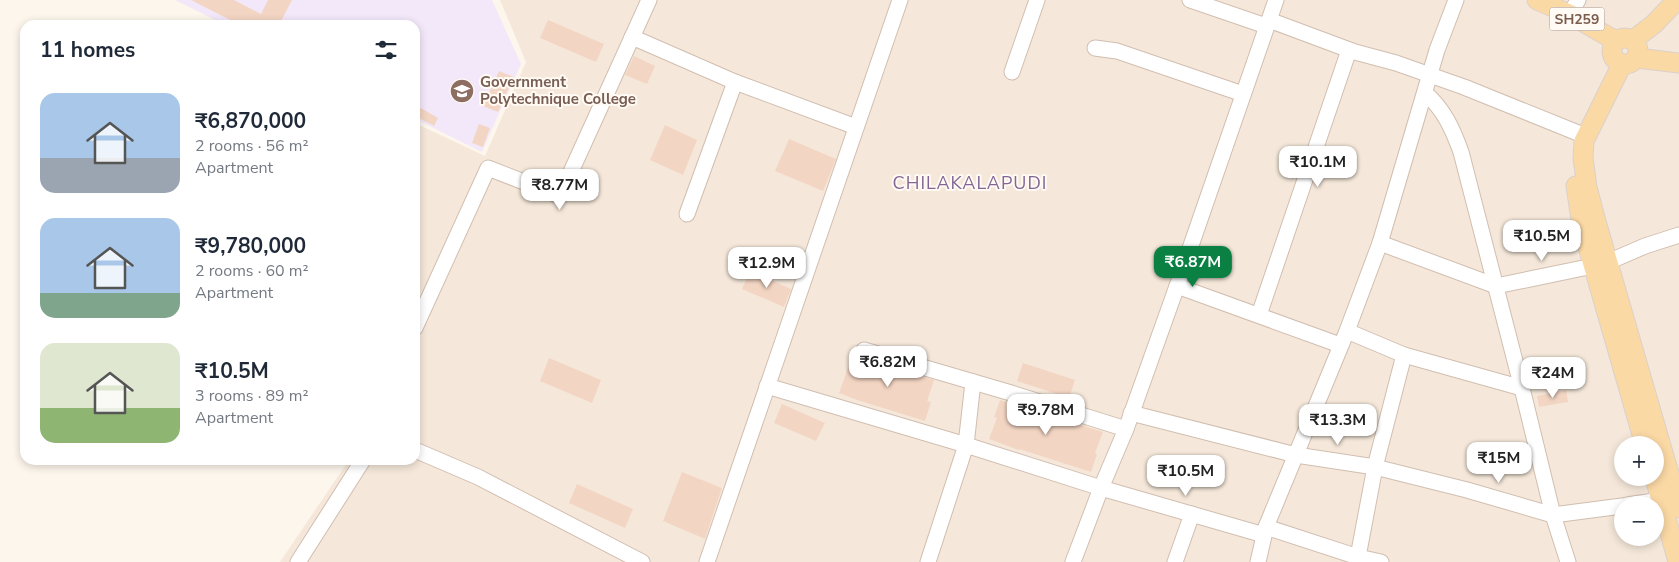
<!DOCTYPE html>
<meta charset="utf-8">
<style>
:root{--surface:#fff;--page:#f6f6f7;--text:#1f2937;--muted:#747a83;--accent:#0b8043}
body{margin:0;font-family:"Nunito Sans",sans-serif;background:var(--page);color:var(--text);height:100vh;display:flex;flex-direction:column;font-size:19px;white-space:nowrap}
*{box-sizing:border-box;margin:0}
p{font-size:16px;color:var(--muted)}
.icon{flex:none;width:28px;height:28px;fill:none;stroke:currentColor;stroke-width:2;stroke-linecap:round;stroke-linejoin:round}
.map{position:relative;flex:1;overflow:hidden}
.panel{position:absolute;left:20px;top:20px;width:400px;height:445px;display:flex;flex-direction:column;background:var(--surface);border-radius:15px;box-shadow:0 2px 8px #0003}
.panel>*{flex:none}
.fabs{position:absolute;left:1614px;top:436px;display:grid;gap:10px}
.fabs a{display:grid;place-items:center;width:50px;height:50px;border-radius:50%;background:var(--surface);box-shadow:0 2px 8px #0003;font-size:25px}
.price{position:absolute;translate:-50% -42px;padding:0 11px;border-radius:10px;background:#fff;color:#222;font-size:16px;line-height:32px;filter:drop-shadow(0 1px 2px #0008)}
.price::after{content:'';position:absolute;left:50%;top:30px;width:15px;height:11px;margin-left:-8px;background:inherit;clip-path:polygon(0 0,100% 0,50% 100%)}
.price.on{background:var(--accent);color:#fff}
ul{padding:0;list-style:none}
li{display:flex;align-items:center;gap:15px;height:125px;padding:0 20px}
li span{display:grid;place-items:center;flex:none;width:140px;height:100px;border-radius:15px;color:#555}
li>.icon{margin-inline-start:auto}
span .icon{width:60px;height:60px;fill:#fffc;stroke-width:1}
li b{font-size:21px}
h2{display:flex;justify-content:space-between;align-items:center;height:60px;padding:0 20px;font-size:21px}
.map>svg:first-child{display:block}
</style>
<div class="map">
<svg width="1679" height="562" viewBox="0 0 1679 562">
<rect width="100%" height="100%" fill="#fdf6ec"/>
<path fill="#f5e8da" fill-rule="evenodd" d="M500,0H1679V562H280L349,460H415V123L485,156L526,62ZM1622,445H1655V478H1622ZM1622,505H1655V538H1622Z"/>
<polygon fill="#f3e8fa" points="175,0 492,0 521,64 482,152 415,119 415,25 225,25"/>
<g fill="#f3d5c3">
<polygon points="191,0 234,0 261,14 268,0 292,0 279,25 240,25"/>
<polygon points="548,20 604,44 596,62 540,38"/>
<polygon points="634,56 655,66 647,84 625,75"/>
<polygon points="499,71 514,77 498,112 483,106"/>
<polygon points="419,107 438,118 434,126 415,116"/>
<polygon points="479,124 490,128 483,147 472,143"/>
<polygon points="665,125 697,140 683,175 650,160"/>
<polygon points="789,139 836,159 823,191 775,171"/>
<polygon points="750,271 791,289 784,307 742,289"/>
<polygon points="853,354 861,359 934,380 927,401 931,402 925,421 857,400 839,393"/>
<polygon points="549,358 601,380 592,403 540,381"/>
<polygon points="1023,363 1075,380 1069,398 1017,381"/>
<polygon points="1566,390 1568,402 1539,407 1537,396"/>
<polygon points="1000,400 1103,432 1095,453 1097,454 1091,472 1019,449 1019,450 989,439 997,418 994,417"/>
<polygon points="782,404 825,423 816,441 774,423"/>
<polygon points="682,472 722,488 705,539 663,521"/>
<polygon points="577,484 633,509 625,528 569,503"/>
</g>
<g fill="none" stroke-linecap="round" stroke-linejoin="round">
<g stroke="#d1beb0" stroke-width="17">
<g id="minor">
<polyline points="1190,0 1266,26"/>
<polyline points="1574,7 1578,0"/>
<polyline points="1269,20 1355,52 1396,63 1464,87 1578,133"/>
<polyline points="632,37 735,82 856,127"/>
<polyline points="1095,48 1117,51 1243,94"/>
<polyline points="1012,72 1037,0"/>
<path d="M1425,93C1444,109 1453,130 1461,152L1522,388L1553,515L1568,562"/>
<polyline points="687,214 735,82"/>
<polyline points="1380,243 1496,286 1593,266"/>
<polyline points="1608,262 1645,246 1679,235"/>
<polyline points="1177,286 1340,345"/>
<polyline points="1259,315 1349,50"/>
<polyline points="415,328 488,168 560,196 649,0"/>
<polyline points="1347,331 1404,355 1522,388"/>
<polyline points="864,350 1011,393 1126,429"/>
<polyline points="767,386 966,445 1101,488 1264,535"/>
<polyline points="1131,413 1296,455 1375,467 1467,490 1553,515 1622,506"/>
<polyline points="415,450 478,477 642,562"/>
<polyline points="1627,505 1661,500"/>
<polyline points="1266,527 1358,557 1381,562"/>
<polyline points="298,562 363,460"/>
<polyline points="707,562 900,0"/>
<polyline points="928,562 966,445 973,382"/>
<polyline points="1073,562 1101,488 1126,429 1177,286 1276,0"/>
<polyline points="1175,562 1192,514"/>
<polyline points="1258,562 1266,527 1347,331 1380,243 1437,50 1456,0"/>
<polyline points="1357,562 1375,467 1404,355"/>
</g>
</g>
<g stroke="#dad1cd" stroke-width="21">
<g id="major">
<polyline points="1537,0 1571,15 1616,41"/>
<circle cx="1625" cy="51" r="13"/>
<polyline points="1633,40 1654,24 1677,0"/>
<polyline points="1637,58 1679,63"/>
<polyline points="1622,64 1584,141 1583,158 1587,187 1595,218 1679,508"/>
<polyline points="1576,186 1582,226 1645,445"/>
<polyline points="1655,478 1678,562"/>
</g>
</g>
<use href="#minor" stroke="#fff" stroke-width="15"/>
<use href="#major" stroke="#fbd9a5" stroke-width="19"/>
</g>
<defs>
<g id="university-disc" transform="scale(1.25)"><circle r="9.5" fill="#8d6e63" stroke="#fffaf3"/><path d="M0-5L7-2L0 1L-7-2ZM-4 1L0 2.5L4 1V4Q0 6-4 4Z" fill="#fff"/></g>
</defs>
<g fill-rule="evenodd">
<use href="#university-disc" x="462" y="91"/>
</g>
<g text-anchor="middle" stroke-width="4" stroke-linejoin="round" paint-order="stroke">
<rect fill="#fffaf3" stroke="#a28b7f" stroke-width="1" x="1549.5" y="7.5" width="55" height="23" rx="4"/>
<g font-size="14" font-weight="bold" fill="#7a5c4d">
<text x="1577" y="24">SH259</text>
</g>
<g font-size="15" font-weight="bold" fill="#785e54" stroke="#fffaf3" text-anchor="start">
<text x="480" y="87">Government<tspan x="480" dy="17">Polytechnique College</tspan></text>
</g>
<g font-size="18" letter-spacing="1" fill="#846695" stroke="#fffaf3">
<text x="970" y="189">CHILAKALAPUDI</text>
</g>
</g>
</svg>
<div class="fabs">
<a>+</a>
<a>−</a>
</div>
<b class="price" style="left:1318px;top:188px">₹10.1M</b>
<b class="price" style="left:560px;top:211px">₹8.77M</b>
<b class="price" style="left:1542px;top:262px">₹10.5M</b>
<b class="price on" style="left:1193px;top:288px">₹6.87M</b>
<b class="price" style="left:767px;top:289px">₹12.9M</b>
<b class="price" style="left:888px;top:388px">₹6.82M</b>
<b class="price" style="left:1553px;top:399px">₹24M</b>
<b class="price" style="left:1046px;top:436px">₹9.78M</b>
<b class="price" style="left:1338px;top:446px">₹13.3M</b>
<b class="price" style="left:1499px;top:484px">₹15M</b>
<b class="price" style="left:1186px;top:497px">₹10.5M</b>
<section class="panel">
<h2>11 homes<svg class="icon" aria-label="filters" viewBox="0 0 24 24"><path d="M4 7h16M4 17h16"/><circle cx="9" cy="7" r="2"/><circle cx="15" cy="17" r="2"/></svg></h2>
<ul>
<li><span style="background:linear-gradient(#a9c7e8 65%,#9aa5b1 0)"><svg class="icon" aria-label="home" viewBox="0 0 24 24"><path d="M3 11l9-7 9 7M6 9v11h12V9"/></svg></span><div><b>₹6,870,000</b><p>2 rooms · 56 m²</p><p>Apartment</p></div></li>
<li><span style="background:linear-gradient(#a9c7e8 75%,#7fa58c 0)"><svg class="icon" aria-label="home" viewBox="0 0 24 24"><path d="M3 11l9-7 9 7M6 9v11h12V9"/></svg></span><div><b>₹9,780,000</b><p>2 rooms · 60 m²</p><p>Apartment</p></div></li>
<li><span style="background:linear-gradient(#dfe7d0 65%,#8fb573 0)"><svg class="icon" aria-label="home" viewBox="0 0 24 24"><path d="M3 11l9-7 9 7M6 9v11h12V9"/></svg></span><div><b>₹10.5M</b><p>3 rooms · 89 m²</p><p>Apartment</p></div></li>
</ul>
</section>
</div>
